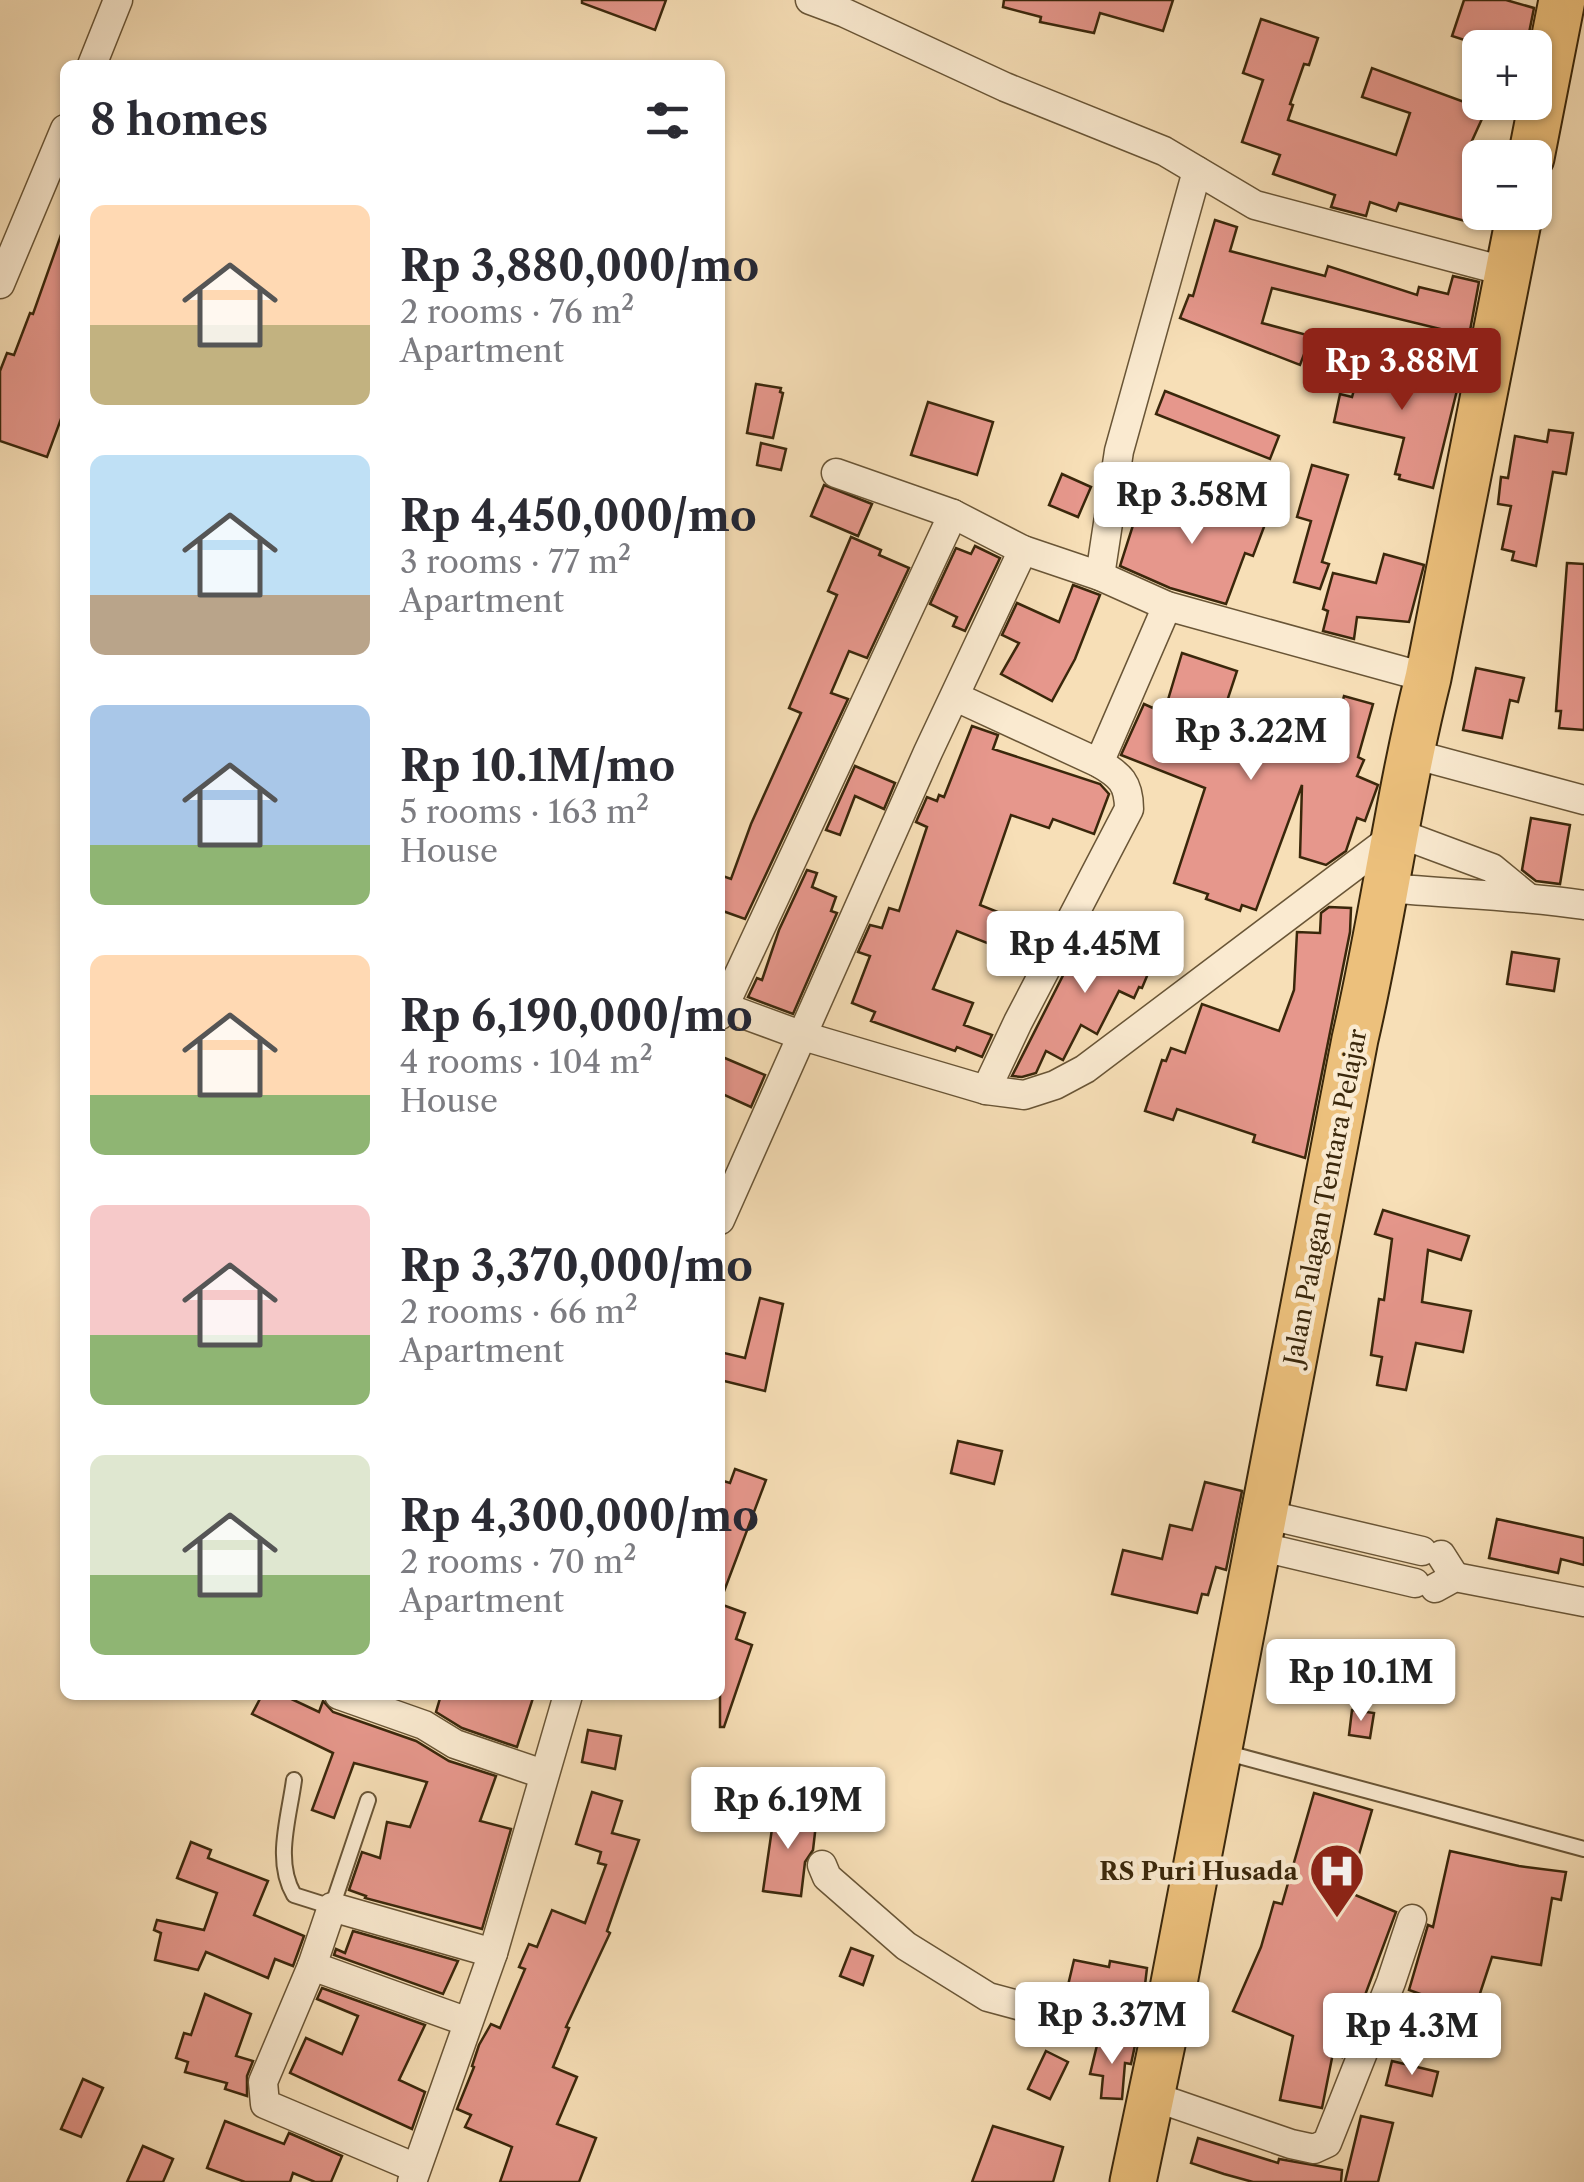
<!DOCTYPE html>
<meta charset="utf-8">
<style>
:root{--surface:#fff;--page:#f2f2f3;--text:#2b2b33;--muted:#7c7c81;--accent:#8f2418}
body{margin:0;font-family:"Libre Caslon Text",serif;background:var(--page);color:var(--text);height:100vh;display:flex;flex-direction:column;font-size:38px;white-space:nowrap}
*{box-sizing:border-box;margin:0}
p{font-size:32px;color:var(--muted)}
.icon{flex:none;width:55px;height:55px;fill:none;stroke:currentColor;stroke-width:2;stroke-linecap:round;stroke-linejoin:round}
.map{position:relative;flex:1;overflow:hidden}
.panel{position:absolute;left:60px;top:60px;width:665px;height:1640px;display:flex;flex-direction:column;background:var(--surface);border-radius:15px;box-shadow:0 2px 8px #0004}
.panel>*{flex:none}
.controls{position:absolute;left:1462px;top:30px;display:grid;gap:20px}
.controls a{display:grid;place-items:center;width:90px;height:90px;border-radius:15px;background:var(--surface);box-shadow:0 2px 8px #0004;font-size:50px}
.price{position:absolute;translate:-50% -85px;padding:0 22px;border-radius:10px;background:#fff;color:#222;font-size:32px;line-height:65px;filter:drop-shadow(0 2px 5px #0008)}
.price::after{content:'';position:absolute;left:50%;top:60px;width:30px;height:22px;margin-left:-15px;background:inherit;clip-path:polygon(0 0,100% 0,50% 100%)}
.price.selected{background:var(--accent);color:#fff}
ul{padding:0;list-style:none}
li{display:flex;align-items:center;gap:30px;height:250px;padding:0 30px}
li span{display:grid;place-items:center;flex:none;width:280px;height:200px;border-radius:15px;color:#555}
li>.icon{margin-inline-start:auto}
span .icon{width:120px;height:120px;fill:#fffc;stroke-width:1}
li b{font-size:42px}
h2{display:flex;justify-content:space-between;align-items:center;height:120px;padding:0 30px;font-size:42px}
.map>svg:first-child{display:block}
</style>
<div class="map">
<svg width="1584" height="2182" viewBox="0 0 1584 2182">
<rect width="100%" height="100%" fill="#f7dfb7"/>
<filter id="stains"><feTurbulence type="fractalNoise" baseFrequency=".002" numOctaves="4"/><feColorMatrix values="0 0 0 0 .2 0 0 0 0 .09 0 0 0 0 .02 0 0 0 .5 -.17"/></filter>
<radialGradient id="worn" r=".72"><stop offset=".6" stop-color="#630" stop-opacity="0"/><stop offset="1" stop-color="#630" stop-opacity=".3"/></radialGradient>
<g fill="#e6978c" stroke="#3a270b" stroke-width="2.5">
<polygon points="582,0 666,0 655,30 582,3"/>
<polygon points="1004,0 1173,0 1163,31 1100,13 1094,33 1040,22 1041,17 1003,7"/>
<polygon points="1464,0 1506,0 1534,8 1526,48 1489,48 1452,36"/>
<polygon points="1261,19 1318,38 1309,65 1304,64 1290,104 1293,105 1288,120 1396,155 1410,113 1362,97 1372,68 1486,110 1471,143 1480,146 1480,165 1465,221 1399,203 1396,211 1370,202 1366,216 1331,207 1335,195 1273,174 1280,155 1242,142 1263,80 1243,73"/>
<polygon points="1215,220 1237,227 1230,251 1325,276 1328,266 1417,295 1419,287 1448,294 1453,276 1479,282 1469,336 1272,288 1262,323 1311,336 1300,365 1180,318 1189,295 1193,296"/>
<polygon points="62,232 65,232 65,408 47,457 0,441 0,371 7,353 14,355 30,313 33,314"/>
<polygon points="1365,351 1402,362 1400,369 1459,382 1433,488 1399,479 1400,475 1395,474 1404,438 1334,422 1340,394 1352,397"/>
<polygon points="756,384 781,388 780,392 783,393 773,438 747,433"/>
<polygon points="1165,391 1279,436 1270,459 1156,414"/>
<polygon points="928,402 993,422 977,475 911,455"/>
<polygon points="1549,430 1573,433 1566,474 1553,472 1536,566 1512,560 1514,552 1502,549 1511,506 1498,504 1501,477 1508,478 1515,436 1547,442"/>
<polygon points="761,443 786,449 781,470 757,465"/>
<polygon points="1312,465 1348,475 1322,562 1329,564 1320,589 1294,582 1311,521 1297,517"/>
<polygon points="1134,467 1159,475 1150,499 1131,492"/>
<polygon points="1062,474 1091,487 1078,517 1049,505"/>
<polygon points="824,485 872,504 858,536 811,516"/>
<polygon points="1142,497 1205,519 1212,499 1267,519 1253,556 1245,553 1226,604 1170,588 1120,566"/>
<polygon points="851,537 881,550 879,555 909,568 867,658 849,651 831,693 848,699 745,919 720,910 720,875 731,879 751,824 801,713 789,708 837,595 828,591"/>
<polygon points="975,546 1000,558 965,631 953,626 957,617 930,604 956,548 971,554"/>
<polygon points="1384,554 1424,565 1409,622 1357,617 1354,639 1323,631 1328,611 1323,609 1333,573 1376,583"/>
<polygon points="1567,563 1584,564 1584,730 1559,728 1561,711 1556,711"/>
<polygon points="1073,585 1100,595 1075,659 1052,701 1001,674 1019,643 1002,635 1017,603 1059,622"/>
<polygon points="1182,653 1237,671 1226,704 1235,708 1233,713 1314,749 1316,744 1329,750 1344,696 1373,704 1358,757 1364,760 1357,776 1378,785 1365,821 1357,818 1346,851 1326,865 1300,857 1302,785 1256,910 1242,905 1240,911 1206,899 1208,894 1174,883 1205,788 1121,755 1144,704 1164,713"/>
<polygon points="1476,668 1524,678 1518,702 1510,700 1502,738 1463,730"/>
<polygon points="972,726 998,735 993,749 1100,784 1109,794 1094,834 1053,819 1049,828 1011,815 980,905 1046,931 1037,948 1026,943 1020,956 957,931 933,989 973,1003 964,1025 992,1035 982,1057 957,1047 955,1051 871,1021 875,1012 852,1003 870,956 858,952 870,925 882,928 889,908 899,911 927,827 916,822 927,797 937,801 939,795 944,797"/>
<polygon points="855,766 895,783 884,809 855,796 840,835 826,830"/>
<polygon points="1531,818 1570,825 1560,884 1536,881 1522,870"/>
<polygon points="807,870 817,873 812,887 836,897 831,911 837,913 793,1014 748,997 757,978 762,980 779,930"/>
<polygon points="1329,907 1351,908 1350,932 1305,1158 1253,1142 1255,1135 1177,1109 1173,1120 1145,1111 1162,1060 1166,1061 1171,1048 1185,1053 1202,1004 1279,1031 1294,990 1297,932 1320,933 1321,913"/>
<polygon points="1090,928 1110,936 1109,940 1155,957 1142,988 1139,987 1134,998 1119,991 1097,1034 1081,1025 1063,1060 1046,1051 1036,1073 1022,1077 1012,1076 1081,940 1085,941"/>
<polygon points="1512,952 1559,959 1554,991 1507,984"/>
<polygon points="720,1056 765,1075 751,1107 720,1093"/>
<polygon points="1383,1210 1469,1236 1461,1260 1428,1250 1422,1302 1471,1311 1463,1352 1416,1343 1406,1390 1377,1385 1382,1357 1371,1355 1379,1299 1384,1300 1392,1239 1375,1234"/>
<polygon points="760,1298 783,1304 765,1391 720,1380 720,1352 745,1358"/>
<polygon points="958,1441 1002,1451 994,1484 951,1473"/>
<polygon points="735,1469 766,1480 723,1594 720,1594 720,1480 730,1483"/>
<polygon points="1205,1482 1242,1491 1226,1570 1216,1567 1208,1595 1202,1594 1197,1613 1112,1594 1123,1550 1162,1559 1170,1525 1192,1530"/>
<polygon points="1497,1519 1584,1538 1584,1565 1561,1559 1558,1573 1489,1558"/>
<polygon points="720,1604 745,1613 736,1639 752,1645 724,1727 720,1727"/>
<polygon points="262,1695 283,1695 319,1712 323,1701 333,1712 416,1741 449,1761 496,1776 480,1821 511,1829 482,1929 365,1898 366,1896 349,1890 362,1852 380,1858 387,1822 410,1827 427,1782 354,1763 334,1818 312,1810 333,1753 252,1714"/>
<polygon points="441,1695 534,1695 517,1747 462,1728 436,1712"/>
<polygon points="1352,1710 1374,1713 1370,1738 1349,1735"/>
<polygon points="588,1730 621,1736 615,1769 582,1762"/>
<polygon points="592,1792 622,1801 612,1833 639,1840 607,1931 610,1933 566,2027 569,2028 553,2067 577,2077 557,2124 596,2138 579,2182 500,2182 512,2147 465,2127 471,2115 457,2109 474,2067 472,2066 479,2045 491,2024 500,2028 525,1969 519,1967 529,1944 537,1947 552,1910 585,1923 606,1865 598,1863 601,1852 576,1844"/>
<polygon points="1314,1793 1372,1810 1348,1892 1396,1912 1342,2057 1333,2053 1322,2108 1280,2100 1293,2036 1233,2011 1261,1947 1274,1902 1282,1904"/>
<polygon points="775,1808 804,1813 803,1822 816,1824 813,1850 805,1862 801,1896 763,1891"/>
<polygon points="191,1842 211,1850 208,1858 268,1881 254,1915 304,1936 293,1966 275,1959 268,1978 206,1952 198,1970 155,1960 161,1933 154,1930 157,1920 204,1930 217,1893 177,1878"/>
<polygon points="1450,1851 1519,1866 1566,1872 1561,1900 1552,1898 1541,1965 1492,1957 1461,2051 1431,2042 1443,2002 1409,1990 1428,1925 1433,1927"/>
<polygon points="353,1931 458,1961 443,1994 334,1955 336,1949 345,1953"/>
<polygon points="851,1948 873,1956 863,1985 840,1976"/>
<polygon points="1074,1960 1109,1967 1110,1961 1147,1968 1142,2010 1065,1998"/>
<polygon points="322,1988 425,2025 399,2080 425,2092 412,2129 290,2073 306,2038 342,2054 358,2016 317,1999"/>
<polygon points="205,1994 251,2014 236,2056 253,2061 247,2076 247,2096 225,2089 227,2083 185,2072 188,2062 176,2058 184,2033 191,2035"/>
<polygon points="1098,2041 1135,2045 1131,2064 1125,2063 1122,2099 1101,2098 1103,2076 1090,2074"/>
<polygon points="1046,2051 1068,2062 1050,2099 1028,2089"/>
<polygon points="1392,2061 1438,2072 1432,2096 1386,2085"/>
<polygon points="83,2079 103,2088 81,2137 61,2129"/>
<polygon points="1361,2116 1393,2123 1378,2182 1345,2182"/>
<polygon points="225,2121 284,2144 289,2133 342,2156 331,2182 315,2182 293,2173 290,2182 245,2182 207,2168"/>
<polygon points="993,2126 1063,2147 1053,2182 972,2182"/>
<polygon points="1198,2138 1278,2163 1279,2159 1342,2170 1341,2182 1253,2182 1224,2174 1191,2163"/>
<polygon points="143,2146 173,2159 163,2182 127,2182"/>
</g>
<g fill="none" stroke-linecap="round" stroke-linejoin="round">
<g stroke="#695536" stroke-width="18">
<g id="service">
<polyline points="1224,1752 1584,1849"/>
<path d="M294,1780C289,1818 274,1861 294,1895L332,1907L368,1800"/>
</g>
</g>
<g stroke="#695536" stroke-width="31">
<g id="minor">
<polyline points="810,0 845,13 1005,87 1164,151 1255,205 1508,272"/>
<polyline points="92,65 118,0"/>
<polyline points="0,284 65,129"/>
<polyline points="836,473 953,514 1023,550 1100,576 1167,606 1428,678"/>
<polyline points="1100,576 1119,451 1197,171"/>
<path d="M956,697L1099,763C1120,775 1129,783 1129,809L1018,1022L986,1090"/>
<polyline points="1409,753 1584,800"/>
<polyline points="1099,763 1167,606"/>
<path d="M1388,888C1453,894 1519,895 1584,905"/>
<polyline points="724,1007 803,1036 986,1090 1024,1095 1055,1085 1085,1069 1398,833 1492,868 1526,896"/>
<polyline points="720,1015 953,514"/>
<polyline points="720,1220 928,752 1023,550"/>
<polyline points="1264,1514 1422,1551"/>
<polyline points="1258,1546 1415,1583"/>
<polyline points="1441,1555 1455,1577"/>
<polyline points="1435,1588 1455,1577 1584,1602"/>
<polyline points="339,1695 424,1725 455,1744 543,1774"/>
<polyline points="822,1865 827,1877 906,1946 988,1997 1077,2021 1165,2030"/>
<polyline points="312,1966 332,1907 493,1953"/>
<polyline points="1152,2096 1291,2144 1314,2149 1327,2143 1391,1982 1412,1919"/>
<polyline points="416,2168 265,2104 263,2082 312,1966 468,2022"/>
<polyline points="412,2182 493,1953 568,1695"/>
</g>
</g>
<g stroke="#3a270b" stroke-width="49">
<g id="primary">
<polyline points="1531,158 1562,0"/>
<path d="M1133,2182L1165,2030L1355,1039C1383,919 1398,797 1428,678L1520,212"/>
</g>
</g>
<use href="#service" stroke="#faead0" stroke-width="14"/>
<use href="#minor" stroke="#faead0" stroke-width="28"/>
<use href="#primary" stroke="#ecc07c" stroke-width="45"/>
</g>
<defs>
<g id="hospital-pin" transform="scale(2.875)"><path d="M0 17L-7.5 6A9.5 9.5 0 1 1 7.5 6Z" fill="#8f2418" stroke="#faead0"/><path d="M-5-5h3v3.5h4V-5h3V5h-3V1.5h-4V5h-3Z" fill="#fff"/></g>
</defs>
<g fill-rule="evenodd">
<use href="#hospital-pin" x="1337" y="1871"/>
</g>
<g text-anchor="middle" stroke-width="9" stroke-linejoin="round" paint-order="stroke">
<g font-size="25" fill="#3a270b" stroke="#faead0">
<text transform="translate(1325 1197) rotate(-79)" y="9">Jalan Palagan Tentara Pelajar</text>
</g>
<g font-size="25" font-weight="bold" fill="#3a270b" stroke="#faead0" text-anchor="end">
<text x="1298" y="1880">RS Puri Husada</text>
</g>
</g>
<rect width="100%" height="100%" filter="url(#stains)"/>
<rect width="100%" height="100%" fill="url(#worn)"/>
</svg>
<div class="controls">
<a>+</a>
<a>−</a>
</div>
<b class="price selected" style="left:1402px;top:413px">Rp 3.88M</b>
<b class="price" style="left:1192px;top:547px">Rp 3.58M</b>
<b class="price" style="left:1251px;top:783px">Rp 3.22M</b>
<b class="price" style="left:1085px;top:996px">Rp 4.45M</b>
<b class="price" style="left:1361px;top:1724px">Rp 10.1M</b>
<b class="price" style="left:788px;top:1852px">Rp 6.19M</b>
<b class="price" style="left:1112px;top:2067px">Rp 3.37M</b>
<b class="price" style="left:1412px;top:2078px">Rp 4.3M</b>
<section class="panel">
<h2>8 homes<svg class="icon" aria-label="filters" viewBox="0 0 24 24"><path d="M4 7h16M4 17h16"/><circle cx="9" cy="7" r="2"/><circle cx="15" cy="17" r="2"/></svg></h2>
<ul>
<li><span style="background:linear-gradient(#ffd9b3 60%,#c2b280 0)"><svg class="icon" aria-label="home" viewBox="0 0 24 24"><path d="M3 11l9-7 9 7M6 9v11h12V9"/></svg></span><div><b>Rp 3,880,000/mo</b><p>2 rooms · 76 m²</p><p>Apartment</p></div></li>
<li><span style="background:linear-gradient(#bfe0f5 70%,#b9a48a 0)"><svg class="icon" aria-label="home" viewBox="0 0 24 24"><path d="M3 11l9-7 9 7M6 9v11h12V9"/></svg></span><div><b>Rp 4,450,000/mo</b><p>3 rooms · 77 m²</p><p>Apartment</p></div></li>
<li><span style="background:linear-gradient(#a9c7e8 70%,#8fb573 0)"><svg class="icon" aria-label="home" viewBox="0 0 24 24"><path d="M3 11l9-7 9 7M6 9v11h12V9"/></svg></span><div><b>Rp 10.1M/mo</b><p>5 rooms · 163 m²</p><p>House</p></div></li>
<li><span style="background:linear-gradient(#ffd9b3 70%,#8fb573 0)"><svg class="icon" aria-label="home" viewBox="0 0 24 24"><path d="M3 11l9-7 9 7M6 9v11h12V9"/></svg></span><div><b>Rp 6,190,000/mo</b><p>4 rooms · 104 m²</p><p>House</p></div></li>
<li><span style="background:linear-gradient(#f6c9c9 65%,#8fb573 0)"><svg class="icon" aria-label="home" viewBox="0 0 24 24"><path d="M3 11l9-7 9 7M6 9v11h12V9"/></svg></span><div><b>Rp 3,370,000/mo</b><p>2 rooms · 66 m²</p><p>Apartment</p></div></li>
<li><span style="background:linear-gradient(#dfe7d0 60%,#8fb573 0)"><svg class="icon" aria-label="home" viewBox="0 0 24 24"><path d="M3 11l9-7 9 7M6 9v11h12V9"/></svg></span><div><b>Rp 4,300,000/mo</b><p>2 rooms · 70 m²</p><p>Apartment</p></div></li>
</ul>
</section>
</div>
